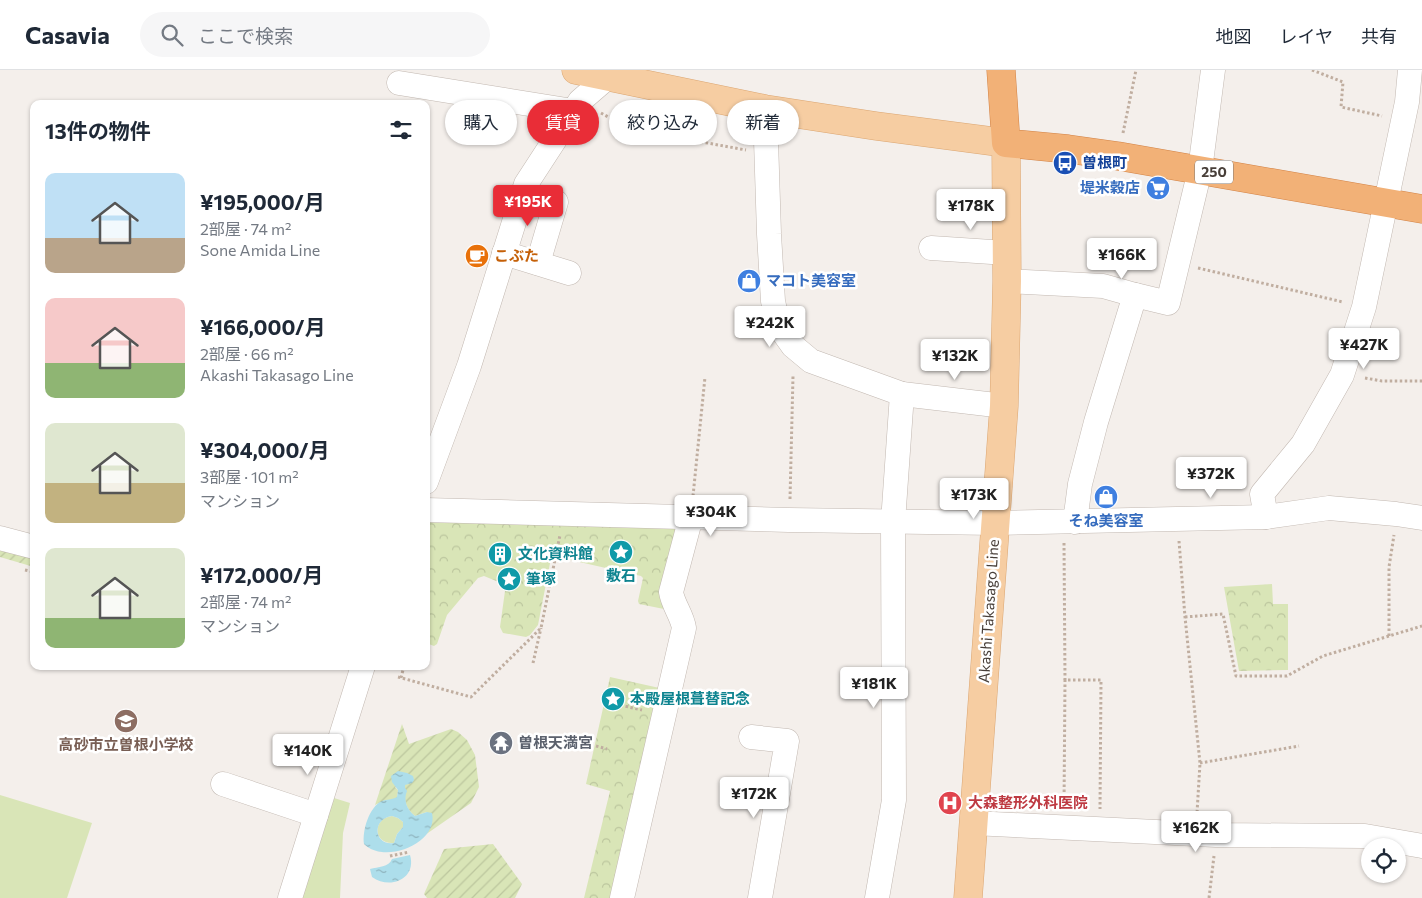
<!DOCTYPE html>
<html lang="ja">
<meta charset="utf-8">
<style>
:root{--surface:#fff;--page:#f6f6f7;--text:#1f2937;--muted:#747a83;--line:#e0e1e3;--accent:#e92d37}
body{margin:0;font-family:Commissioner,"Noto Sans JP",sans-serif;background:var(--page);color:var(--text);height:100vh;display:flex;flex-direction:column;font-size:19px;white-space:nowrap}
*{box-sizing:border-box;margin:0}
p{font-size:16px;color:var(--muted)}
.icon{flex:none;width:28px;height:28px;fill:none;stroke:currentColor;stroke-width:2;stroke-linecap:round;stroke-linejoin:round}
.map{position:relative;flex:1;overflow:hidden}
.details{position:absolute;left:30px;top:30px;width:400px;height:570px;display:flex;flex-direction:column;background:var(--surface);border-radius:10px;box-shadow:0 1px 4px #0004}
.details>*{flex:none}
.guide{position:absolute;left:445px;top:30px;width:475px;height:45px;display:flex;gap:10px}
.buttons{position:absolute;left:1361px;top:768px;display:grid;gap:10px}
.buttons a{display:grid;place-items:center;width:45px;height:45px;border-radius:50%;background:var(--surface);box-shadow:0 1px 4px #0004;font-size:25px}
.price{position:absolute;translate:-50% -42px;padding:0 11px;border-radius:5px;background:#fff;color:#222;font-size:16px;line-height:32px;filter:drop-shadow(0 1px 2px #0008)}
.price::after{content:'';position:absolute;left:50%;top:30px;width:15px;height:11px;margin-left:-8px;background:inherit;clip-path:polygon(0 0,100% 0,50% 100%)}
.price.active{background:var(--accent);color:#fff}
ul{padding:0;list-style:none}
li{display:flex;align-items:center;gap:15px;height:125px;padding:0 15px}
li span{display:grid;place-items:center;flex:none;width:140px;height:100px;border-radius:10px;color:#555}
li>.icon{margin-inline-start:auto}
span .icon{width:60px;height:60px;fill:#fffc;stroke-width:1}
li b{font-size:21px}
h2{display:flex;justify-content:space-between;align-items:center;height:60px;padding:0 15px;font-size:21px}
.chip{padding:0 18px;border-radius:22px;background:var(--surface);box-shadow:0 1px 4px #0004;font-size:18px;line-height:45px}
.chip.active{background:var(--accent);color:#fff}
header{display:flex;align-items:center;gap:30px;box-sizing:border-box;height:70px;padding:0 25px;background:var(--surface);border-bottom:1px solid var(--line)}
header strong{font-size:24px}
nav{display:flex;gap:28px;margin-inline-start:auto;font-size:18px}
.search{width:350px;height:45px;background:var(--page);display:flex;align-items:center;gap:12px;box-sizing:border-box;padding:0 18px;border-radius:28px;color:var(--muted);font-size:19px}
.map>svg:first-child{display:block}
</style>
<header>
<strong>Casavia</strong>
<div class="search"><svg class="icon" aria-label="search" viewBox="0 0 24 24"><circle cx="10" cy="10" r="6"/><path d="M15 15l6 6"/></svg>ここで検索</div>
<nav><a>地図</a><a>レイヤ</a><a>共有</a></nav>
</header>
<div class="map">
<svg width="1422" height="828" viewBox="0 0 1422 828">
<defs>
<pattern id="forest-crowns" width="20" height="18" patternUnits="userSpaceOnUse" patternTransform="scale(1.25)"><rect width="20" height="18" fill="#d9e5b7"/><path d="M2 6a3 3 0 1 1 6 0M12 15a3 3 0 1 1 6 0" fill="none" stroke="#bcc69e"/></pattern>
<pattern id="garden-furrows" width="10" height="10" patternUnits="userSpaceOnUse" patternTransform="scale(1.25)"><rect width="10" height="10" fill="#d9e5b7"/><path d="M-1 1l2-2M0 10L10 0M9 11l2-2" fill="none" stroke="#bcc69e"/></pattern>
<pattern id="water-ripples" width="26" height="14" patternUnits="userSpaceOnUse" patternTransform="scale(1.25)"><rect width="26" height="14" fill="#addeeb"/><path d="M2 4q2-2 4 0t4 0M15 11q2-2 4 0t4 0" fill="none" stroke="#8fb5bf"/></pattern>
</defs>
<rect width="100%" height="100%" fill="#f4efeb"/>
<g fill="#d9e5b7">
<polygon points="0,725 92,753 67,828 0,828"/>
<polygon points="334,728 350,733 343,763 340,828 302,828"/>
<path d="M392,746L398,748L403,752V757L397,764L394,773C374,775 371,749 392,746Z"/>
</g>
<g fill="url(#forest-crowns)">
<polygon points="428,449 673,455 680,465 667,535 664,539 639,534 638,531 643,508 641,506 553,486 551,488 538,555 530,565 526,567 503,563 500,557 505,521 501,513 484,506 478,508 447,545 437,574 434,576 426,573 426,452"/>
<polygon points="1272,514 1273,534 1288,534 1288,600 1239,601 1224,517"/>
<polygon points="610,607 664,619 615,828 584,828 610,721 586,714"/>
</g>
<g fill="url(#garden-furrows)">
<polygon points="0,476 34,486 34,497 0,487"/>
<path d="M402,654L409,674L451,659L458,662L467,670L475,685L479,717L471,733L425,765L430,758L427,742L415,746C405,739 403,727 405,715L395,717L398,720L397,728C389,732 383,730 375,735Z"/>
<polygon points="493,774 522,814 515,828 427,828 424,824 444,779"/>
</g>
<g fill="url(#water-ripples)" fill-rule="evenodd">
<path d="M398,701L407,703L413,706L414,710L412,713L405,715V718L407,721C403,730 407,740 415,746L427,742L432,743C439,773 385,795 364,774C362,761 369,737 382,731C387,729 392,730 397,727L398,720L392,712L391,706ZM392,746L398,748L403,752V757L397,764L394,773C374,776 371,749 392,746Z"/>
<path d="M410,785C417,809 390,820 372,807L370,799C378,797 389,797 392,789Z"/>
</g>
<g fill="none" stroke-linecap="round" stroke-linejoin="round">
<g stroke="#c2b8b1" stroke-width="25">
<g id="minor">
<polyline points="399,13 573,41"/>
<polyline points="765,39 769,164 773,231 778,255 793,276 811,291 902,324 893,452 894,730 877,828"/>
<polyline points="931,178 1007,183"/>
<polyline points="504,183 569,203"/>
<polyline points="538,193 556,132"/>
<polyline points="1007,211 1103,216 1135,225"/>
<polyline points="902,324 1004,336"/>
<polyline points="426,412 469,296 526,114 580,31 609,6"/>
<polyline points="426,440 789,450 996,453 1266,447 1329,438 1396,444 1422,448"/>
<polyline points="1266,447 1262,424 1303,374 1342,305 1364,237 1407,32 1410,0"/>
<polyline points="1075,452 1080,414 1096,352 1135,225 1168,233 1200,100 1213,0"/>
<polyline points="0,468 34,477"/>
<polyline points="751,667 787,671 760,828"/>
<polyline points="223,714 316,745"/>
<polyline points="973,753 1216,765 1365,766 1422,776"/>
<polyline points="290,828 363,596"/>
<path d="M622,828L684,558C682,545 673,535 671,522L691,447"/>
</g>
</g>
<g stroke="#dba672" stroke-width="29">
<polyline id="major" points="576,0 765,39 876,56 1006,73 1007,211 1004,336 968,828"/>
</g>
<g stroke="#d28347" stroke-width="29">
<polyline id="highway" points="1001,0 1006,73 1068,79 1118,86 1422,139"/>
</g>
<g stroke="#c0aea0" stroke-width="3" stroke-dasharray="2.5 2.5" stroke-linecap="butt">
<polyline points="1312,0 1343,12 1341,37 1382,46"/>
<polyline points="601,43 630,59 746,80"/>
<polyline points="1123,63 1136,0"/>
<polyline points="1198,198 1343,232"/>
<polyline points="1365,308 1382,311 1422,311"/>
<polyline points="693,426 705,307"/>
<polyline points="790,429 793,306"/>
<polyline points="1179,471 1185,547 1200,693 1197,743"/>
<polyline points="1064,473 1065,610"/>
<polyline points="25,500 34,502"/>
<polyline points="1185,547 1223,544 1236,606 1287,606 1323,586 1422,556"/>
<polyline points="1389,566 1389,497 1394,465"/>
<polyline points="533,593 541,558"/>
<polyline points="398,607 471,627 541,558 560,465"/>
<polyline points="401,608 404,596"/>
<polyline points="606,632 642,640"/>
<polyline points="596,676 607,679"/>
<polyline points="1200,693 1299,676"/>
<polyline points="1064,737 1065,610 1101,610 1100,739"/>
<polyline points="390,786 409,782"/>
<polyline points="1209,828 1214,786"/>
</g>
<use href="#minor" stroke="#fff" stroke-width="24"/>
<use href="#major" stroke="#f6cda2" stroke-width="28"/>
<use href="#highway" stroke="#f2b177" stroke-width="28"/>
</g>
<defs>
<g id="bus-disc" transform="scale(1.25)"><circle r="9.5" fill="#1a4fb4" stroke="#fff"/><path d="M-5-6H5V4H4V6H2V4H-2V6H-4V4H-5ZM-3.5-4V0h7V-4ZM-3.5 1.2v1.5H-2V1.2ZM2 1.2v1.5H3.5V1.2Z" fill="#fff"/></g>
<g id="supermarket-disc" transform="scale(1.25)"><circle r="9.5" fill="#3f7fe0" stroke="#fff"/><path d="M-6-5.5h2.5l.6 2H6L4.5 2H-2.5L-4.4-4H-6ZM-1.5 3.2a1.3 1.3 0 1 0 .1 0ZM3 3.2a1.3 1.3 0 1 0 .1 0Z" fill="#fff"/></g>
<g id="cafe-disc" transform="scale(1.25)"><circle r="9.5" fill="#e8710a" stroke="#fff"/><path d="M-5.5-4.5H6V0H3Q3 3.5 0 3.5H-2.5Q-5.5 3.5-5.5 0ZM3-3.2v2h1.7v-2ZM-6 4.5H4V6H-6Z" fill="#fff"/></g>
<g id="shop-disc" transform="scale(1.25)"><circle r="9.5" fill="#3f7fe0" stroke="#fff"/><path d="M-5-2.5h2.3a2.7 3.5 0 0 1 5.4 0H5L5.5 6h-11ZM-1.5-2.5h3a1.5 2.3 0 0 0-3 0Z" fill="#fff"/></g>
<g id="sight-disc" transform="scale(1.25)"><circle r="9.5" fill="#0f9aa8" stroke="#fff"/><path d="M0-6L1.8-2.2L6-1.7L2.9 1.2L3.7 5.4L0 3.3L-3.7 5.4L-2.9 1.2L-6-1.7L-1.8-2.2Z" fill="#fff"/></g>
<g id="building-disc" transform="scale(1.25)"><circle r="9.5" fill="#0f9aa8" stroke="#fff"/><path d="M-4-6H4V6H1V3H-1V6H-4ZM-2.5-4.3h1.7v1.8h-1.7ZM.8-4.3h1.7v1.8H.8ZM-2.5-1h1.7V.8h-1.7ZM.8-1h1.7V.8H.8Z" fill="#fff"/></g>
<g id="school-disc" transform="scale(1.25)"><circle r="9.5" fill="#8d6e63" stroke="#fff"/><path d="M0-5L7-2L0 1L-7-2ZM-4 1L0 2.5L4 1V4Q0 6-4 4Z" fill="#fff"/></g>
<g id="temple-disc" transform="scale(1.25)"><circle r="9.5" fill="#6b7280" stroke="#fff"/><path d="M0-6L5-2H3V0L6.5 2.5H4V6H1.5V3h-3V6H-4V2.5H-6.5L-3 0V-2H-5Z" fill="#fff"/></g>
<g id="hospital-disc" transform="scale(1.25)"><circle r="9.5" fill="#e0444e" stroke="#fff"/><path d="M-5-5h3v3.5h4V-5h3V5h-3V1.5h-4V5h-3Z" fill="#fff"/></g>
</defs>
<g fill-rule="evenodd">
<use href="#bus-disc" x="1065" y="93"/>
<use href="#supermarket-disc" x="1158" y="118"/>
<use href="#cafe-disc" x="477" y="186"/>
<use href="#shop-disc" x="749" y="211"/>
<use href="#shop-disc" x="1106" y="427"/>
<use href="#sight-disc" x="621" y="482"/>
<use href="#building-disc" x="500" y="484"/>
<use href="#sight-disc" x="509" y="509"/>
<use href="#sight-disc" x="613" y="629"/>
<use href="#school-disc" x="126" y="651"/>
<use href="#temple-disc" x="501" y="673"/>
<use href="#hospital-disc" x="950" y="733"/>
</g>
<g text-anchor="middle" stroke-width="5" stroke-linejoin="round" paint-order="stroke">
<rect fill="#fff" stroke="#7f7974" stroke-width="1" x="1195" y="90.5" width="38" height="23" rx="4"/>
<g font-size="14" font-weight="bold" fill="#483f39">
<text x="1214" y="107">250</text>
</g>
<g font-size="15" font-weight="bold" fill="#164399" stroke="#fff" text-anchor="start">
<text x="1082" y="98">曽根町</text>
</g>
<g font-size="15" font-weight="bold" fill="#366cbe" stroke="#fff" text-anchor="end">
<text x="1140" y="123">堤米穀店</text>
<text x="766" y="216" text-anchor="start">マコト美容室</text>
<text x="1106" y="456" text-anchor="middle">そね美容室</text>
</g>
<g font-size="15" font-weight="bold" fill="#c56008" stroke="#fff" text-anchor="start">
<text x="494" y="191">こぶた</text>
</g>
<g font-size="15" font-weight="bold" fill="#0d838f" stroke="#fff" text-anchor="start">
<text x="518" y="489">文化資料館</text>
<text x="621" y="511" text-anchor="middle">敷石</text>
<text x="526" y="514">筆塚</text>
<text x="630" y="634">本殿屋根葺替記念</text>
</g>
<g font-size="15" fill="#483f39" stroke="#fff">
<text transform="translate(989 541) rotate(-86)" y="5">Akashi Takasago Line</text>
</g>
<g font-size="15" font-weight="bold" fill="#5b616d" stroke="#fff" text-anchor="start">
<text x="518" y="678">曽根天満宮</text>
</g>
<g font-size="15" font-weight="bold" fill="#785e54" stroke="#fff">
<text x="126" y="680">高砂市立曽根小学校</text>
</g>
<g font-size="15" font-weight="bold" fill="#be3a42" stroke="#fff" text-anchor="start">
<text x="968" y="738">大森整形外科医院</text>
</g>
</g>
</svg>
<div class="buttons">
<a><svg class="icon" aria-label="locate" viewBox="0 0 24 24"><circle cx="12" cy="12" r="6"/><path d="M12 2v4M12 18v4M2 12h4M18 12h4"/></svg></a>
</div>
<b class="price active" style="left:528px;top:157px">¥195K</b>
<b class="price" style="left:971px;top:161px">¥178K</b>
<b class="price" style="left:1122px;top:210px">¥166K</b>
<b class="price" style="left:770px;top:278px">¥242K</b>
<b class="price" style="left:1364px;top:300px">¥427K</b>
<b class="price" style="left:955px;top:311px">¥132K</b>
<b class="price" style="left:1211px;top:429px">¥372K</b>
<b class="price" style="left:974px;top:450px">¥173K</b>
<b class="price" style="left:711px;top:467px">¥304K</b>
<b class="price" style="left:874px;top:639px">¥181K</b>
<b class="price" style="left:308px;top:706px">¥140K</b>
<b class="price" style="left:754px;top:749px">¥172K</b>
<b class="price" style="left:1196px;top:783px">¥162K</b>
<div class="guide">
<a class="chip">購入</a>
<a class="chip active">賃貸</a>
<a class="chip">絞り込み</a>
<a class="chip">新着</a>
</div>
<section class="details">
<h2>13件の物件<svg class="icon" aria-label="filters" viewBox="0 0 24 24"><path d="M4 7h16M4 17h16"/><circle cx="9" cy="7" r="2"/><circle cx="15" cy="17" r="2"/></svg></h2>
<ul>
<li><span style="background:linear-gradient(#bfe0f5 65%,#b9a48a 0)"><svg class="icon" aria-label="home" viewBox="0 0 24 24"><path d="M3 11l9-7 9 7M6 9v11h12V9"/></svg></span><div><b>¥195,000/月</b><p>2部屋 · 74 m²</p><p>Sone Amida Line</p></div></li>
<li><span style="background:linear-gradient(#f6c9c9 65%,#8fb573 0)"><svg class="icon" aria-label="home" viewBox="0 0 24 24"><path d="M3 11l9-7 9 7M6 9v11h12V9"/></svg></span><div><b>¥166,000/月</b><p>2部屋 · 66 m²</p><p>Akashi Takasago Line</p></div></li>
<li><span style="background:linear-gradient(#dfe7d0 60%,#c2b280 0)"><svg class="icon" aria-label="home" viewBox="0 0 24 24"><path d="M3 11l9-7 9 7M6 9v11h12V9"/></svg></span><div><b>¥304,000/月</b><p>3部屋 · 101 m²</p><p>マンション</p></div></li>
<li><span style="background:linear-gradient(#dfe7d0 70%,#8fb573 0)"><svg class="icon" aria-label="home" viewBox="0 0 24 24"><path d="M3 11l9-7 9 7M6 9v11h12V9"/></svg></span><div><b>¥172,000/月</b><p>2部屋 · 74 m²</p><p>マンション</p></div></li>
</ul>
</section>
</div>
